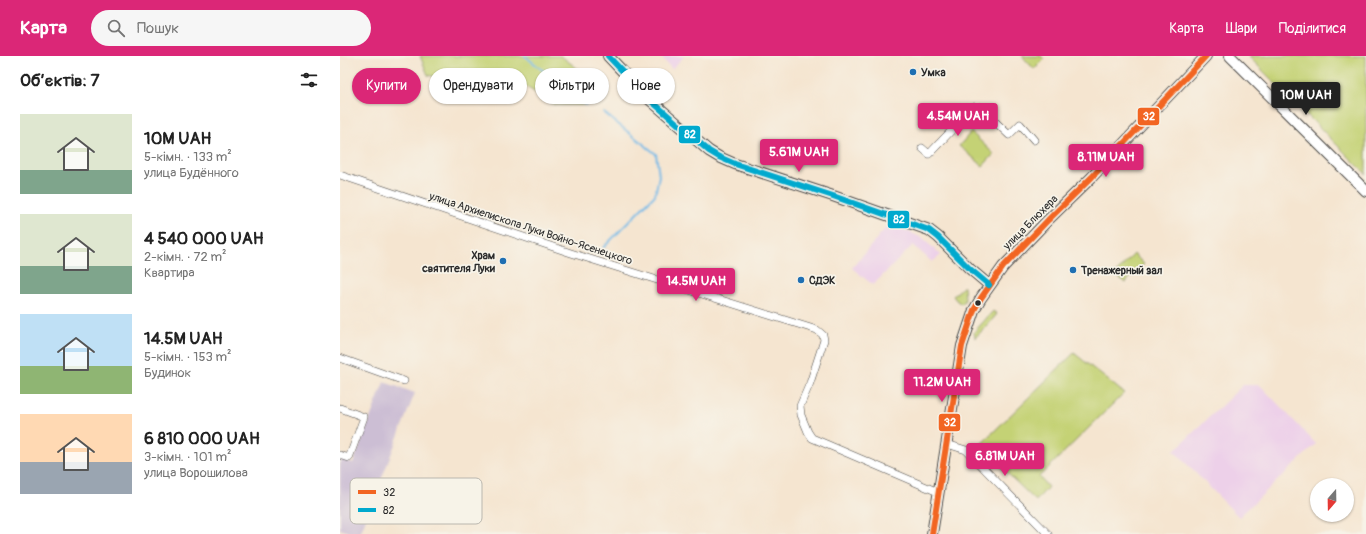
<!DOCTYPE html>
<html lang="uk">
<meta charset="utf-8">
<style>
:root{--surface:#fff;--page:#f6f6f6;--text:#222;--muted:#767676;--accent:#db2777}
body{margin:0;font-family:Pangolin,sans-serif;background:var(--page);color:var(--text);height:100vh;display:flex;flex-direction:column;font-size:15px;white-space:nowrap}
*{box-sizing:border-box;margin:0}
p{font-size:13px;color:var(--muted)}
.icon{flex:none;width:22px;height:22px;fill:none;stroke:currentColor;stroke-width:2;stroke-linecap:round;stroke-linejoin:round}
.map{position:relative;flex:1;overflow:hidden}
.sheet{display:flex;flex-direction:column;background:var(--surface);width:340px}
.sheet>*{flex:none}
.top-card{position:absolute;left:12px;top:12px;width:380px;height:36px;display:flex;gap:8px}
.needle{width:26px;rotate:200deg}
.buttons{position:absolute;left:970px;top:422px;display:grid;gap:8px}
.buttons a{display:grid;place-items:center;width:44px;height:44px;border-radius:50%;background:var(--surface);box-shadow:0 1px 3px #0004;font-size:20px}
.price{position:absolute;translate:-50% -34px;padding:0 9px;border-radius:4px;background:var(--accent);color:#fff;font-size:13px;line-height:26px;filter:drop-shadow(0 1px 2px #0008)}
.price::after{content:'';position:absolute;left:50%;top:24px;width:12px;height:9px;margin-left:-6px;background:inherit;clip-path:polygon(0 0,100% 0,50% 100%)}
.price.selected{background:#222;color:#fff}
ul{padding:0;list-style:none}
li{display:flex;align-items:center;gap:12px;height:100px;padding:0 20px}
li span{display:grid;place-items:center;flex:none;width:112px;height:80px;border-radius:0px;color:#555}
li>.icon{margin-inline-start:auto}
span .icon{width:48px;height:48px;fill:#fffc;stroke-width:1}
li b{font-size:17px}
h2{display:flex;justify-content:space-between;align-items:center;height:48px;padding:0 20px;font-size:17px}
.pill{padding:0 14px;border-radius:18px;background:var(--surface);box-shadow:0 1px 3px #0004;font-size:14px;line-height:36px}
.pill.selected{background:var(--accent);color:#fff}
header{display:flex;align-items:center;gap:24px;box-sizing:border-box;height:56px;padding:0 20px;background:var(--accent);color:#fff}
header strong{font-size:19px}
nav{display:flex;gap:22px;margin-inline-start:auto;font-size:14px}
.search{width:280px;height:36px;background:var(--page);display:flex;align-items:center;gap:10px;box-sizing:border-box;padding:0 14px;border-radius:22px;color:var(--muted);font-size:15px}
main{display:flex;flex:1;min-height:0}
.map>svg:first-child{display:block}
</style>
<header>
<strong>Карта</strong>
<div class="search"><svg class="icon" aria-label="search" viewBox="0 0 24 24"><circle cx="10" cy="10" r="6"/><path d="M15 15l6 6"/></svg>Пошук</div>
<nav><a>Карта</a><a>Шари</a><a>Поділитися</a></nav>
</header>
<main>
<section class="sheet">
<h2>Об’єктів: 7<svg class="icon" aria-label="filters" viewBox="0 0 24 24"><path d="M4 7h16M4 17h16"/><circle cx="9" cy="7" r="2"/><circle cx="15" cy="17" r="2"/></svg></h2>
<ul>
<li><span style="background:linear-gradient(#dfe7d0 70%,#7fa58c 0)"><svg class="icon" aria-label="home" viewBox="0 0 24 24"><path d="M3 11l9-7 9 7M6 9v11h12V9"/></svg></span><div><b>10M UAH</b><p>5-кімн. · 133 m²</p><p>улица Будённого</p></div></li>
<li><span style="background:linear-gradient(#dfe7d0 65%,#7fa58c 0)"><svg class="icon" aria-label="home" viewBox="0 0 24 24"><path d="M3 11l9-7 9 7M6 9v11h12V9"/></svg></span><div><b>4 540 000 UAH</b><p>2-кімн. · 72 m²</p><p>Квартира</p></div></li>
<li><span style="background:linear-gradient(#bfe0f5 65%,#8fb573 0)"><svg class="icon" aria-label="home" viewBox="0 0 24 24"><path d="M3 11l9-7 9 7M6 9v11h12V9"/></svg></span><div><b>14.5M UAH</b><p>5-кімн. · 153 m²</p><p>Будинок</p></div></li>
<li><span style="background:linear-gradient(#ffd9b3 60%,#9aa5b1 0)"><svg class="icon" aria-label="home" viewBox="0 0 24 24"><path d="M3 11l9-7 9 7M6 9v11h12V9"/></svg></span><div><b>6 810 000 UAH</b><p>3-кімн. · 101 m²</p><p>улица Ворошилова</p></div></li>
</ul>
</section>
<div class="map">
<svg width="1026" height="478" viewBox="0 0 1026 478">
<rect width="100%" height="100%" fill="#f7f3e8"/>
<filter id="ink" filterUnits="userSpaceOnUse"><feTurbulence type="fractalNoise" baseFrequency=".025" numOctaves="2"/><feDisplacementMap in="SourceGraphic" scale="8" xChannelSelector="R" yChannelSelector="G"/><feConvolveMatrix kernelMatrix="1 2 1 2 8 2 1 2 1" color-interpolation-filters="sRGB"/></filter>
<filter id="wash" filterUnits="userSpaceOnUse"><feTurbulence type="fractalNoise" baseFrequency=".012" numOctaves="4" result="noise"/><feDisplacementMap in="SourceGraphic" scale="16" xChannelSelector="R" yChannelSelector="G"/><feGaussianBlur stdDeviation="0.9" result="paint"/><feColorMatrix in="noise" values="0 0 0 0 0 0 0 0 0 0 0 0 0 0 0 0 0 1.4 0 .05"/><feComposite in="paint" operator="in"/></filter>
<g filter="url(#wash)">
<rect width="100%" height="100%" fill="#f5e5d0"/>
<g fill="#edd0e9">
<polygon points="320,0 344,0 332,13"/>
<polygon points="550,167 582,182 601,199 592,206 573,189 533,229 512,212"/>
<polygon points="903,329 920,329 976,388 899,461 834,395"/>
</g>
<polygon fill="#ccbed4" points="44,326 75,337 20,478 13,478 0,473 0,402 13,407"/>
<g fill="#c4d274" stroke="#787e50">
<polygon points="80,0 221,0 250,22 246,49 215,49 164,17 122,16 103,23 88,19"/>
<polygon points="682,0 701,0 704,3 694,13"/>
<polygon points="908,0 1026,0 1026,118"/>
<polygon points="631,76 654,98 643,110 619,90"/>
<polygon points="794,198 804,208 785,227 775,218"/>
<polygon points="624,230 625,244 622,248 617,245 613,240"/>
<polygon points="653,255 657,258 647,270 635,282 634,276"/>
<polygon points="734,297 784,337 699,421 708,431 696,445 639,390"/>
</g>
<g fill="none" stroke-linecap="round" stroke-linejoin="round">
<g stroke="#6fb9e7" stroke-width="2">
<polyline points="185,0 246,49"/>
<polyline points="263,192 315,139 319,120 316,98 264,57"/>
</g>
</g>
</g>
<g filter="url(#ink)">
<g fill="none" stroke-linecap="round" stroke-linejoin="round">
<g stroke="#494744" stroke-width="8">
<g id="minor">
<polyline points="640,51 669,79 680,68 694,84"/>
<polyline points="582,92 589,98 634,51"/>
<polyline points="0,119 231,197 477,274 483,279 484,284 470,327 460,350 461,359 468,376 472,382 598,436"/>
<polyline points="0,302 64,325"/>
<polyline points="0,352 24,361 9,402 0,399"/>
<polyline points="607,388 626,394 708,478"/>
</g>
</g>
<g stroke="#494744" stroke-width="12">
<g id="secondary">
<polyline points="268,0 309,43 369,95 379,101 395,108 493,140 589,174 598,181 630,213 649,229"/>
<polyline points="890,0 1026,135"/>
<polyline points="592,478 622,290 634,254 641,242 663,211 708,164 752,121 866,0"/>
</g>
</g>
<use href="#minor" stroke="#fff" stroke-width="7"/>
<use href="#secondary" stroke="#fff" stroke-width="10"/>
<g stroke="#f7f3e8" stroke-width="9">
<polyline id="bus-1" points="592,478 622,290 634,254 641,242 663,211 708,164 752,121 866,0"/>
</g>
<g stroke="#f7f3e8" stroke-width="9">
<polyline id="bus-2" points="268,0 309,43 369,95 379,101 395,108 493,140 589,174 598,181 630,213 649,229"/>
</g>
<use href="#bus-1" stroke="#f26522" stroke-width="6"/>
<use href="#bus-2" stroke="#00a9ce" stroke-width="6"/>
</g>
</g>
<g fill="#1f6fb2" stroke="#f7f3e8" stroke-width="1.5">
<circle cx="573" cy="16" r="4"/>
<circle cx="163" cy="205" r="4"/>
<circle cx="733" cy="214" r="4"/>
<circle cx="461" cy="224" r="4"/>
</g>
<circle fill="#2b2b2b" stroke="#f7f3e8" stroke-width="1.5" cx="638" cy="247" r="3.5"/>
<g text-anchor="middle" stroke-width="3.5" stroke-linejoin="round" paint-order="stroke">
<g font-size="11" font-weight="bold" fill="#2b2b2b" stroke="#f7f3e8" text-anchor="start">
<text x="581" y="20">Умка</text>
<text x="155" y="203" text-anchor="end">Храм<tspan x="155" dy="13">святителя Луки</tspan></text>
<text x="741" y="218">Тренажерный зал</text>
<text x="469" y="228">СДЭК</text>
</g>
<g font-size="11" fill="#2b2b2b" stroke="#f7f3e8">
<text transform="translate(690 166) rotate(-45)" y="4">улица Блюхера</text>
<text transform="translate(191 172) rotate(18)" y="4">улица Архиепископа Луки Войно-Ясенецкого</text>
</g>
</g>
<rect x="10" y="422" width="132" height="46" rx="6" fill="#f7f3e8" stroke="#bab7af" stroke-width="1"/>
<rect x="18" y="434" width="18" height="4" fill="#f26522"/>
<rect x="18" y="452" width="18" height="4" fill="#00a9ce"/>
<g font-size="11" fill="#2b2b2b">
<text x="43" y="440">32</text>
<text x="43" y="458">82</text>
</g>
<g stroke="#f7f3e8" stroke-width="1.5">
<rect x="797" y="51" width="23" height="19" rx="4" fill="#f26522"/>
<rect x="338" y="69" width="23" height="19" rx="4" fill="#00a9ce"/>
<rect x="547" y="154" width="23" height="19" rx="4" fill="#00a9ce"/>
<rect x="598" y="357" width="23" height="19" rx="4" fill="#f26522"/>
</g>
<g font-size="11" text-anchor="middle" font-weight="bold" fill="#fff">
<text x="809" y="64">32</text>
<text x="350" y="82">82</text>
<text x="559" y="167">82</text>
<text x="610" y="370">32</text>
</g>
</svg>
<div class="buttons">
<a><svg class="needle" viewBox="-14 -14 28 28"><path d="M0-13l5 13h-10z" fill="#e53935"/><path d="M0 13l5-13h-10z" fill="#767676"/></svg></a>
</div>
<b class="price selected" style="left:966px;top:60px">10M UAH</b>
<b class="price" style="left:618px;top:81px">4.54M UAH</b>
<b class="price" style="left:459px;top:117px">5.61M UAH</b>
<b class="price" style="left:766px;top:122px">8.11M UAH</b>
<b class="price" style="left:356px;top:246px">14.5M UAH</b>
<b class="price" style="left:602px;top:347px">11.2M UAH</b>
<b class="price" style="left:665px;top:421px">6.81M UAH</b>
<div class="top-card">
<a class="pill selected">Купити</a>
<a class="pill">Орендувати</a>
<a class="pill">Фільтри</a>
<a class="pill">Нове</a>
</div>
</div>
</main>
